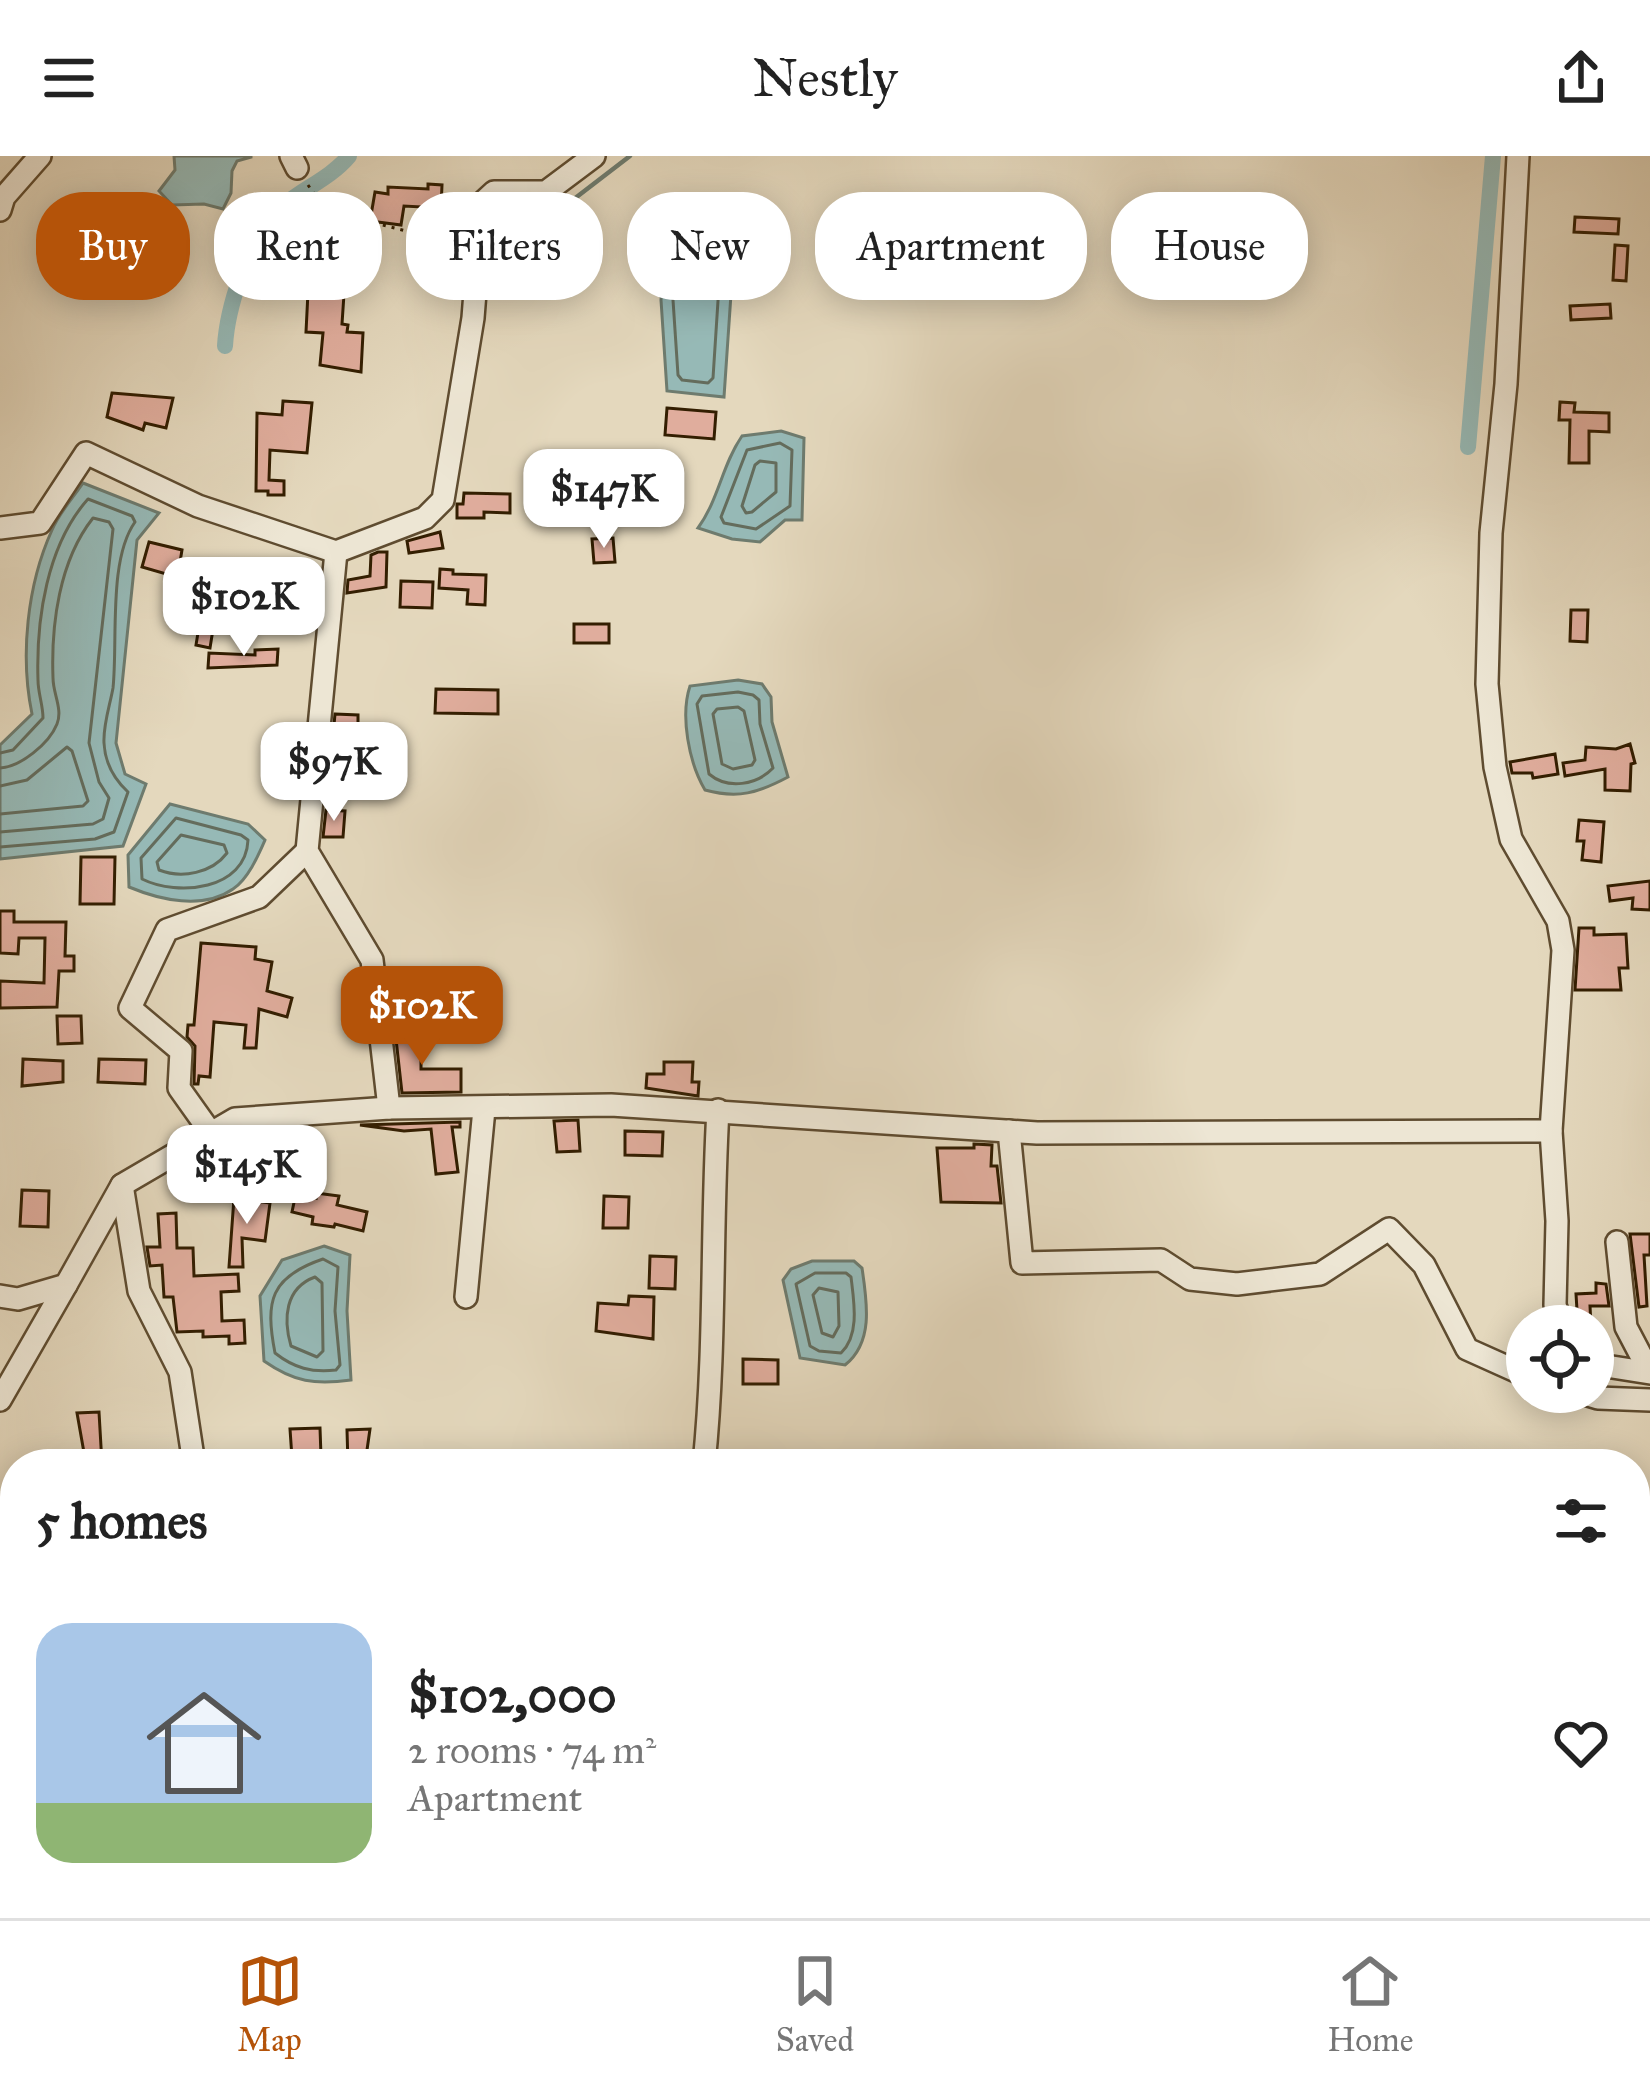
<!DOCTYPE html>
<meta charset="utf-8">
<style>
:root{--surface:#fff;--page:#f2f2f2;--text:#222;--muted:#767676;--line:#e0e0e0;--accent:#b45309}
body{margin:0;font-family:"IM FELL Great Primer",serif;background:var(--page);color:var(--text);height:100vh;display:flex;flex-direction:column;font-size:45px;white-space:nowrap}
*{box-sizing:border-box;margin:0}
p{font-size:39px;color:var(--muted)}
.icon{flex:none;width:66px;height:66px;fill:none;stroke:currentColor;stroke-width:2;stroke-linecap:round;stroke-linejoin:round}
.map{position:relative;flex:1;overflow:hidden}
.side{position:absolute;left:0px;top:1293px;width:1650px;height:471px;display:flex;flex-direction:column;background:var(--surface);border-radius:48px 48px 0 0;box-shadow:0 6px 30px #0003}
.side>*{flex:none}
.top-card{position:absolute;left:36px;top:36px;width:1578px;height:108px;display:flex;gap:24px}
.tools{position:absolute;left:1506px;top:1149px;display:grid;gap:24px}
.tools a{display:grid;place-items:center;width:108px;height:108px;border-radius:50%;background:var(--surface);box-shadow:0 6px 30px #0003;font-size:60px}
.price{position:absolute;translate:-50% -102px;padding:0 27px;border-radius:24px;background:#fff;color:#222;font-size:39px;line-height:78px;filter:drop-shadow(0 3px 6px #0008)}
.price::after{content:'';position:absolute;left:50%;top:72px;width:36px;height:27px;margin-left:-18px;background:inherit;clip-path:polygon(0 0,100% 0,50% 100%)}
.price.selected{background:var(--accent);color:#fff}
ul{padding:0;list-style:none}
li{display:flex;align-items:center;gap:36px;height:300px;padding:0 36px}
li+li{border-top:3px solid var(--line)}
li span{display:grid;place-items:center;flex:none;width:336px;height:240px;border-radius:36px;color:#555}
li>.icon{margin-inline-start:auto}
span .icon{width:144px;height:144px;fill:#fffc;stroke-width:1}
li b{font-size:51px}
h2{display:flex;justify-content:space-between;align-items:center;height:144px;padding:0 36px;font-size:51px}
.pill{padding:0 42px;border-radius:48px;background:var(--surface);box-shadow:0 6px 30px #0003;font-size:42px;line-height:108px}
.pill.selected{background:var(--accent);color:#fff}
header{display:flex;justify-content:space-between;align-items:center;height:156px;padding:0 36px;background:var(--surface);font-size:54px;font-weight:600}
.dock{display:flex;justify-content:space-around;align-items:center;height:168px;border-top:3px solid var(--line);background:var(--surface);font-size:33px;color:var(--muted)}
.dock a{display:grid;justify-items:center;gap:6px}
.dock .selected{color:var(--accent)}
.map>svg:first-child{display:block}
</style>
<header><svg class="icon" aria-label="menu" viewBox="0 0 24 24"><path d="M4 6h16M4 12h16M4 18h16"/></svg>Nestly<svg class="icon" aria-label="share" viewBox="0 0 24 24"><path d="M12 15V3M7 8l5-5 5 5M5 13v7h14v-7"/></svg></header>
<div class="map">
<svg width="1650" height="1762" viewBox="0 0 1650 1762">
<rect width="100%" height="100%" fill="#e4d8bd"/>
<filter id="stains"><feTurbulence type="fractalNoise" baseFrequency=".00167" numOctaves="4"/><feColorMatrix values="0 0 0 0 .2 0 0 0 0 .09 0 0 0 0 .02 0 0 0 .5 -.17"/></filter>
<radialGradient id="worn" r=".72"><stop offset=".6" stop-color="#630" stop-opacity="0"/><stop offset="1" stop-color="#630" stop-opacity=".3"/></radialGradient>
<g fill="#96b9b6" stroke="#6e7b6e" stroke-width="3">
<polygon points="174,0 251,0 251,1 237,5 232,15 231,37 223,53 204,48 172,49 159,35 175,14"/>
<polygon points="734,94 724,241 667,235 661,144 664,99"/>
<path d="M781,275L804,282L802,364H785L760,386L732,383L698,372C719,343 722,309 742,280Z"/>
<path d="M83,327L159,357L137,384L116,587L125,618L146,628L123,690L0,703V589L32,558C20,500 27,429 52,374C59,357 73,342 83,327Z"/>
<path d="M738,524L762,528L771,541L772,566L788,621C758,637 738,643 705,634C689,607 680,560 690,530Z"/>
<path d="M170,648L248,668L265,684C258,700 248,723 233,733C203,754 160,744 129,731L128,699Z"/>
<path d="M324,1090L350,1099L347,1155L351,1224C315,1229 294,1226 264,1205L260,1140L282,1104Z"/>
<path d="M812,1105H854L862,1112C867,1146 874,1186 845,1209L800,1202L783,1124L791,1113Z"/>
</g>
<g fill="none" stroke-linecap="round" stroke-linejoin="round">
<g stroke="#646c5c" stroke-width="3">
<polygon points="715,108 720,114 713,222 708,227 682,224 678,219 673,144 675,114 680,110"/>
<polygon points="780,287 792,294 790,350 756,373 724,367 721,361 747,294"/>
<polygon points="760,305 776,307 776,336 752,356 746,357 742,350 755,309"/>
<path d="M738,536L753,539L759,544L760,568L773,612C757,629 728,634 709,618L697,548L702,540Z"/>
<polygon points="738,551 744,555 755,604 752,609 733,613 722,608 713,558 717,553"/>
<path d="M0,597L13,594L43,562C43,549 38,537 38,524C36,463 47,389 88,343L132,360L135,366C108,404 118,485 113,532C110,549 103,569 104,587C105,607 115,624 128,636L114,676L95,683L0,691"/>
<path d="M0,612C20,611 49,588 57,568C63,553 53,538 53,522C51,469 59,405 93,362L109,366L113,373L89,587L99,626L109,642L103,663L93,668L0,676"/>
<polyline points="0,630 27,624 67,591 72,595 88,645 83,650 0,658"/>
<path d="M176,662L241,679L248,684C246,734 178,741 142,723L141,702Z"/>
<path d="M181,679L224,689L227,697C212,717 182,723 159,714L157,706Z"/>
<path d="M323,1103L338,1111L335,1155L340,1209L336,1214C312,1217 294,1212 275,1197C265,1145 270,1121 323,1103Z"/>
<path d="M815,1117H846L851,1121C854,1146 860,1179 841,1197L819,1195L810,1190L796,1128Z"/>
<path d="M315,1121L322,1127L323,1195L317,1201L291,1190C283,1163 285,1132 315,1121Z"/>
<polygon points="819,1132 838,1136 839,1170 833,1181 822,1177 813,1139"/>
</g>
<polyline stroke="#6e7b6e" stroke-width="4.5" points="574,43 630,0"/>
<g stroke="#96b9b6" stroke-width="16">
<path d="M225,190C227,153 248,86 274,58C296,35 328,25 349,0"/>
<polyline points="1468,291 1493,0"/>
</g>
</g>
<g fill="#e0ad9d" stroke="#331e01" stroke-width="3">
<polygon points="428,28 442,29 441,52 404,50 401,69 370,65 375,36 388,38 388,31 428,33"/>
<polygon points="129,53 130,121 86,121 85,54"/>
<polygon points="1575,61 1619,63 1618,78 1574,76"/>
<polygon points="1615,89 1628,90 1626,125 1613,124"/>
<polygon points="308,136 344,138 342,168 348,169 347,176 363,177 361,216 320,209 323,177 306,176"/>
<polygon points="1610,148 1611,162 1571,164 1570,150"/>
<polygon points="112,237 173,242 166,272 145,267 143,274 107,261"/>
<polygon points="283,245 312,247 307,297 270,294 269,324 284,325 284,339 268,339 268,335 256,335 257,257 282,259"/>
<polygon points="1560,246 1575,247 1574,256 1609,257 1609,276 1589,275 1589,307 1569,307 1570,264 1559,264"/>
<polygon points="667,252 716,256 714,283 665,279"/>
<polygon points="464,337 510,338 510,357 484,356 484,362 457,362 457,348 463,348"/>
<polygon points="440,376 443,392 409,397 407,385"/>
<polygon points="613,382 615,406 594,407 592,383"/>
<polygon points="149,386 182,394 180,406 213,408 212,414 225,414 219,468 214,467 210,492 196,489 204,440 168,434 170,419 142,411"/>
<polygon points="378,396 387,396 386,431 347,437 348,424 370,420 371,399"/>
<polygon points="440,413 453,414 453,418 486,419 485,449 467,448 468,434 439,432"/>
<polygon points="401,425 433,426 432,452 400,451"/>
<polygon points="1571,454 1588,454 1587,486 1570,485"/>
<rect x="574" y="468" width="35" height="19"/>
<polygon points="278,493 277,509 208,512 209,497 255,499 255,494"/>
<polygon points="436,533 498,534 498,558 435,557"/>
<polygon points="335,558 358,559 358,579 333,579"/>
<polygon points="1630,588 1635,607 1631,608 1630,635 1605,634 1605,613 1565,620 1563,607 1585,604 1586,591 1616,593"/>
<polygon points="1555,598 1558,618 1533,622 1532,617 1512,617 1510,606"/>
<polygon points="331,605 333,609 388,610 388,628 329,626"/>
<polygon points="326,654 345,655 343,681 323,681"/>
<polygon points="1579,664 1604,666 1601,706 1582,704 1584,685 1577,685"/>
<polygon points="81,701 115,701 114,748 80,748"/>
<polygon points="1650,725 1650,754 1632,753 1633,742 1610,745 1608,730"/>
<polygon points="0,755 14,755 14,766 66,766 65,800 74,800 74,815 59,815 57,851 0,852 0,825 44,827 45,782 19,782 18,798 0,797"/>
<polygon points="1579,772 1594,772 1594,779 1626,778 1628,812 1619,812 1621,834 1575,834"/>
<polygon points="201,787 256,791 255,803 272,806 267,835 292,842 287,861 259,853 256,892 244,892 246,869 214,866 210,921 199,920 198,928 194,928 195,890 187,881 188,869 194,869"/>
<polygon points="57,860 81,860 82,887 58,888"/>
<polygon points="395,874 421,874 421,913 461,913 461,936 402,937"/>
<polygon points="23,903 63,905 63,926 22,930"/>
<polygon points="99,903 146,904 145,928 98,926"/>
<polygon points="664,906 693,906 692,926 699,926 698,940 646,932 647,918 664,918"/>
<polygon points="578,964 580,995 557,996 554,965"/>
<polygon points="460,966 460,971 452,971 458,1016 436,1018 431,973 404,975 360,969"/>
<polygon points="625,975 663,976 662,1000 625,999"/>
<polygon points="299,977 318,979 315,1009 295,1007"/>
<polygon points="244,986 245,1008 220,1010 221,1034 202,1034 200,1001 215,1000 215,992 224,987"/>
<polygon points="974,988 992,989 991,1010 997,1010 1001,1047 941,1046 937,992 974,992"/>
<polygon points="22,1034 49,1035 48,1071 20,1070"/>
<polygon points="296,1037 316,1042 316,1037 339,1040 337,1049 367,1056 363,1075 335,1068 334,1071 312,1068 313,1061 292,1056"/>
<polygon points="604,1040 629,1041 628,1072 603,1072"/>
<polygon points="234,1042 270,1047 265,1085 242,1082 243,1111 229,1111"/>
<polygon points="176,1057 177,1092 193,1092 194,1120 238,1118 239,1135 221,1136 222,1165 244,1164 245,1187 229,1188 229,1180 203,1181 203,1175 177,1176 173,1141 164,1141 162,1109 150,1110 147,1091 160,1091 158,1058"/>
<polygon points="1630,1078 1650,1078 1650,1099 1644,1099 1647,1150 1639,1151"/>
<polygon points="650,1100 676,1101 675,1133 649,1132"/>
<polygon points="1596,1127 1606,1128 1609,1150 1590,1150 1591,1170 1578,1170 1576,1138 1596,1137"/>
<polygon points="629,1140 654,1141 653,1183 596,1175 598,1147 628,1149"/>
<polygon points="743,1203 778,1204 778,1228 743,1228"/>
<polygon points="99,1256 102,1308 86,1308 77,1257"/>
<polygon points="320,1272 321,1300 292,1302 290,1273"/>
<polygon points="370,1273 365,1308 348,1308 347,1274"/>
<polygon points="0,1667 15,1670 15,1719 0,1717"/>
<rect x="1453" y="1749" width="177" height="13"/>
</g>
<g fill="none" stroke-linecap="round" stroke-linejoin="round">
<g stroke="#5f4c30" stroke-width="26">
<g id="minor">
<polyline points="291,0 297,12"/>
<polyline points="1518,0 1506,228 1491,377 1487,528 1495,611 1511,683 1558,765 1563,794 1551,975"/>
<polyline points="0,54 4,41 40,0"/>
<polyline points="0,372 40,367 86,297 198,350 336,396 425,362 443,344 473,162 482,47 494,36 546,36 594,0"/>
<polyline points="336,396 307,695 372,804 389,952"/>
<polyline points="1009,975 1022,1107 1161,1104 1190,1123 1237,1128 1320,1118 1389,1073 1424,1109 1467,1193 1527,1220"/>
<polyline points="211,977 179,932 181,895 130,852 167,774 259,741 307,695"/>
<polyline points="122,1029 139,1135 180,1216 194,1308"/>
<polyline points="1617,1086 1626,1171 1649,1215"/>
<polyline points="0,1140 18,1143 66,1129 122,1029 235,963 389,952 611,949 1037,977 1551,975 1557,1065 1555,1149 1562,1170"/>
<polyline points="466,1141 484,953"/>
<polyline points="1593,1208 1650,1217"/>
<polyline points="1578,1236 1598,1242 1650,1244"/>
<polyline points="0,1244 66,1129"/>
<path d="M704,1308C716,1191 711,1072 718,954"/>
<polyline points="287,1749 288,1762"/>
<polyline points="588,1749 589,1762"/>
<polyline points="833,1749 835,1762"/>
<polyline points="200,1762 200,1752 237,1760 254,1749"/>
<polyline points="475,1762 476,1749"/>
</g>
</g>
<polyline stroke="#331e01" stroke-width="3" stroke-dasharray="3 6" stroke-linecap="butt" points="308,29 325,54 460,89"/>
<use href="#minor" stroke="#ede6d4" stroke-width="21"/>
</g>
<rect width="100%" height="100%" filter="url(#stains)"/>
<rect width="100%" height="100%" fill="url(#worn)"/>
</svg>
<div class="tools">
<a><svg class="icon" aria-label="locate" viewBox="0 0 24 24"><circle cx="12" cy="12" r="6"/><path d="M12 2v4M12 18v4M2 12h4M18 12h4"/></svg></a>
</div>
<b class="price" style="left:604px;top:395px">$147K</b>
<b class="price" style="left:244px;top:503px">$102K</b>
<b class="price" style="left:334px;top:668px">$97K</b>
<b class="price selected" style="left:422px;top:912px">$102K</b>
<b class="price" style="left:247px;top:1071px">$145K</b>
<div class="top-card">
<a class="pill selected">Buy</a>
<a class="pill">Rent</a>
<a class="pill">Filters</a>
<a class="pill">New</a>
<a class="pill">Apartment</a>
<a class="pill">House</a>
</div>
<section class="side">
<h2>5 homes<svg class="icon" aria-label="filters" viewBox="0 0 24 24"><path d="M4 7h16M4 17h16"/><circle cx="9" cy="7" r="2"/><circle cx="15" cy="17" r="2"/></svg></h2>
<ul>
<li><span style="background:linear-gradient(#a9c7e8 75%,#8fb573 0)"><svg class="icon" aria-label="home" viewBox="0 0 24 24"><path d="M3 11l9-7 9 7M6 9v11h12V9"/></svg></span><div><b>$102,000</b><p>2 rooms · 74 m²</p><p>Apartment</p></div><svg class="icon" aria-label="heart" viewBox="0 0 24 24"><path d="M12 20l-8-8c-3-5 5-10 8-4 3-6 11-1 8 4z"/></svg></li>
</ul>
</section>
</div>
<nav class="dock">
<a class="selected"><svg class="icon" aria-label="map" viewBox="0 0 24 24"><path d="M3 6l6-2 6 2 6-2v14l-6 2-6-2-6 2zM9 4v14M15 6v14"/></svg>Map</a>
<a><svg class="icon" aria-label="saved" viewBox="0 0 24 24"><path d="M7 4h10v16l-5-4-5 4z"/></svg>Saved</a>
<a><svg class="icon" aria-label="home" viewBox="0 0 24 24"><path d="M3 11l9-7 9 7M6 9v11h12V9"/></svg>Home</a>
</nav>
